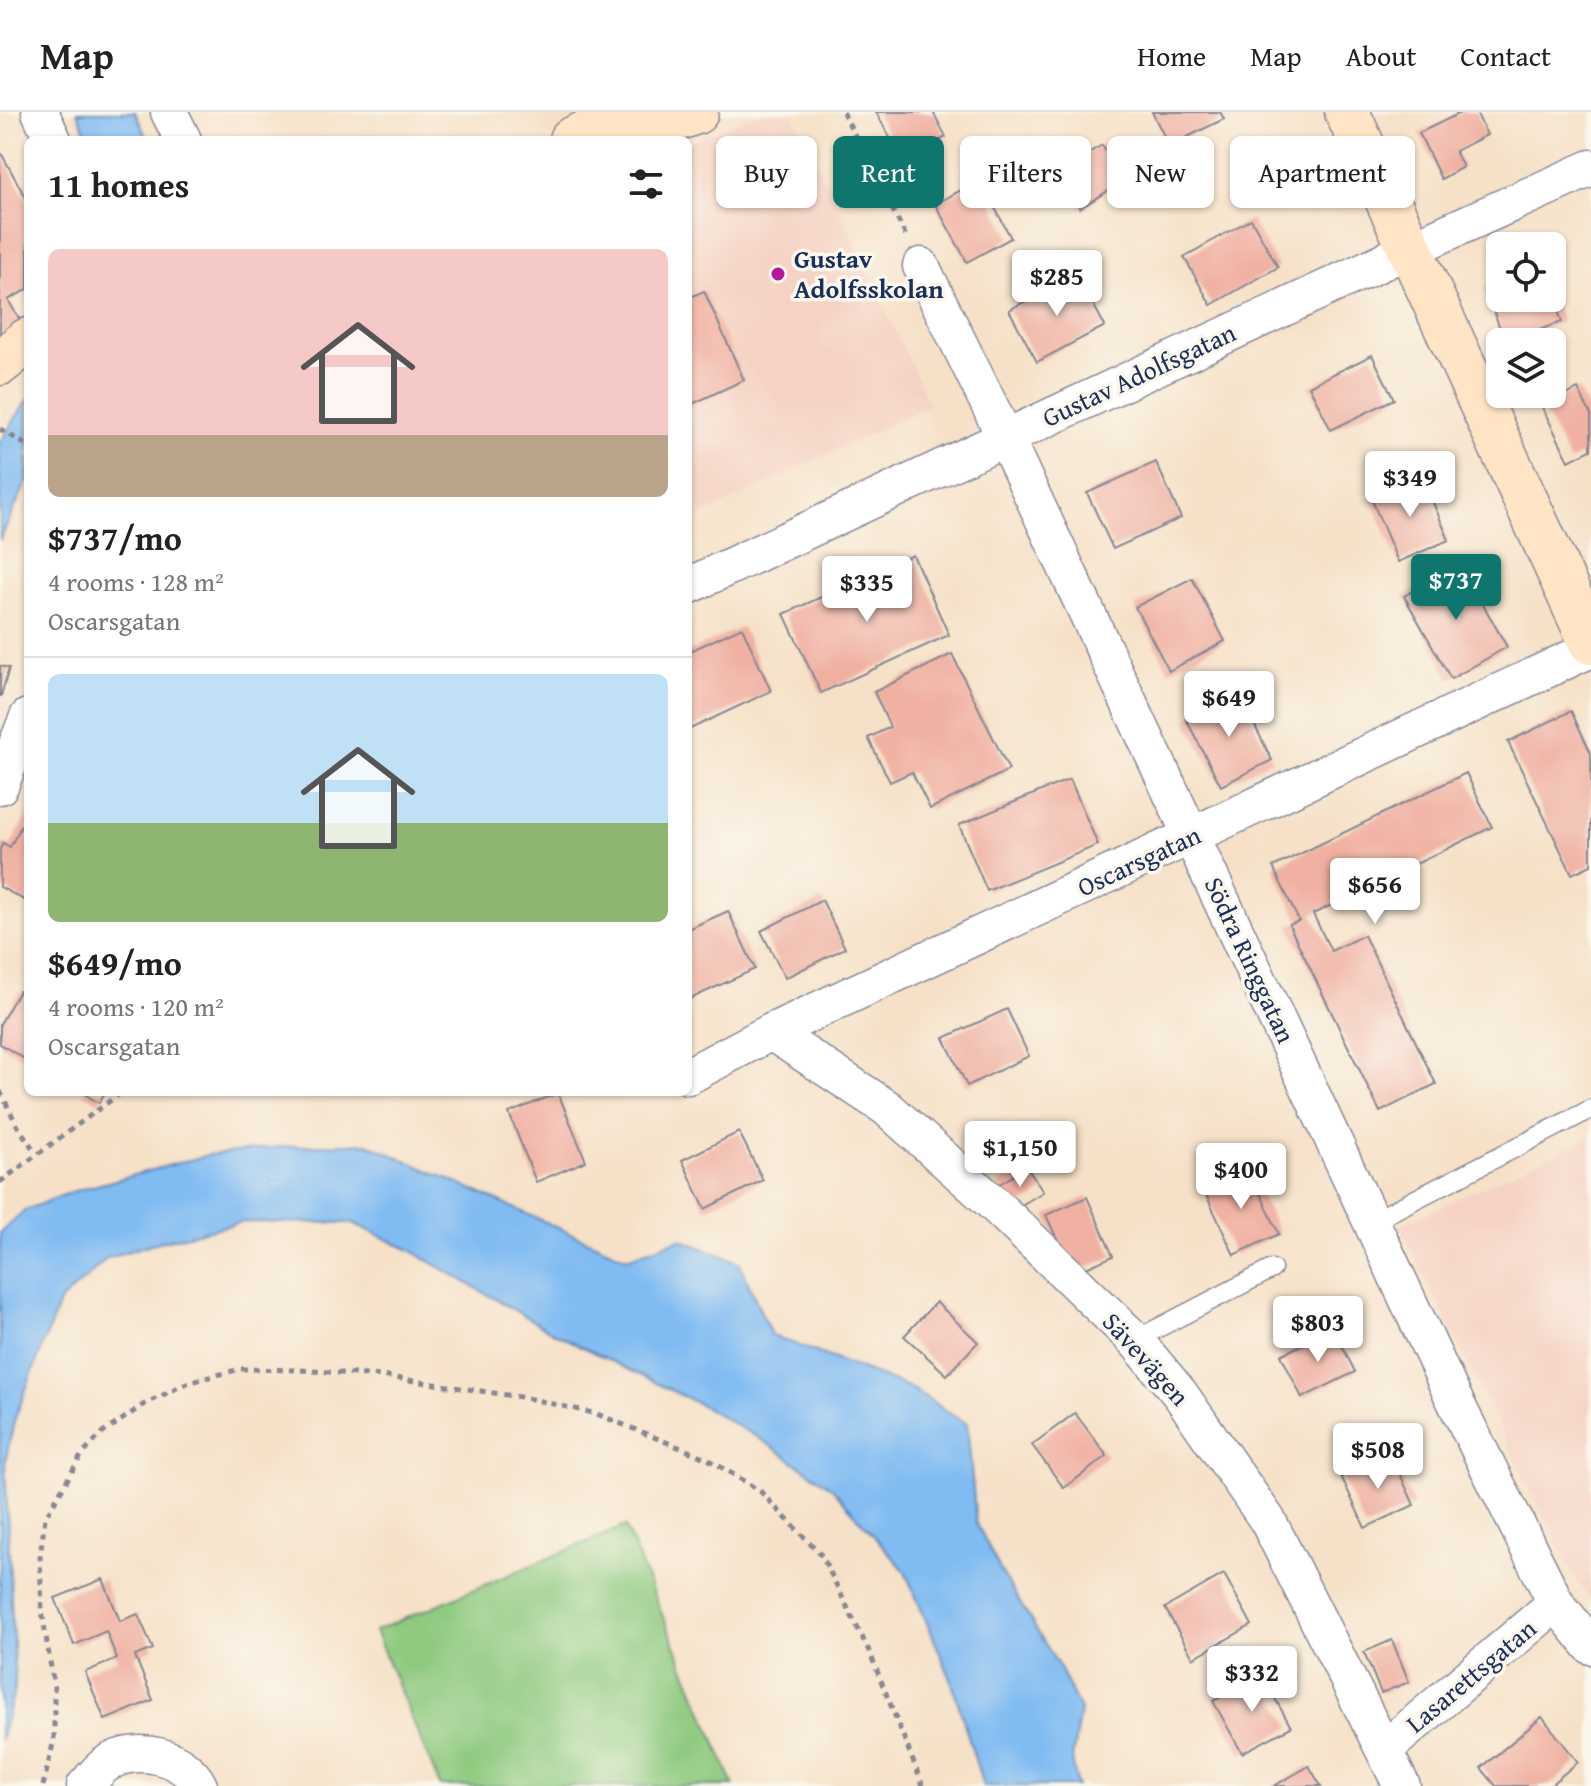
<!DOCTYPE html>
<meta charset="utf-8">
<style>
:root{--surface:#fff;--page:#f2f2f2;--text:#222;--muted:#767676;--line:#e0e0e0;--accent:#0f766e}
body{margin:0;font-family:"Gentium Book Plus",serif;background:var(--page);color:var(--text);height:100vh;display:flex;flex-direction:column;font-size:30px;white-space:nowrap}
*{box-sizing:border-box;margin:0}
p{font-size:26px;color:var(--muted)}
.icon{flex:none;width:44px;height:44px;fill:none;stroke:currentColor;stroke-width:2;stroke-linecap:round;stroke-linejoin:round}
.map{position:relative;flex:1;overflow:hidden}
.drawer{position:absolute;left:24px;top:24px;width:668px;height:960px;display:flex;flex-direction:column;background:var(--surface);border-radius:12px;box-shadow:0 2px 6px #0004}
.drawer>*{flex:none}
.hud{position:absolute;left:716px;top:24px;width:754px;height:72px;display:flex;gap:16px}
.controls{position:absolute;left:1486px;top:120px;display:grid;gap:16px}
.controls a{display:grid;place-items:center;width:80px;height:80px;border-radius:12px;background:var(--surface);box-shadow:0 2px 6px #0004;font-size:40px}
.price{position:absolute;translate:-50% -68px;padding:0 18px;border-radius:8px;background:#fff;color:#222;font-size:26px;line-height:52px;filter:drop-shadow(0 2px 4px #0008)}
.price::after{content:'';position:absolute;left:50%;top:48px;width:24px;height:18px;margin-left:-12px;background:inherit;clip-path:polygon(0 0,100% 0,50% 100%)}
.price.active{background:var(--accent);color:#fff}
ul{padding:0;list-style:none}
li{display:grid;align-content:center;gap:16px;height:424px;padding:0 24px}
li+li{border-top:2px solid var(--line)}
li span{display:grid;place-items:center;height:248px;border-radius:12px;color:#555}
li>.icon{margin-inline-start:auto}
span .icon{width:144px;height:144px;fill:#fffc;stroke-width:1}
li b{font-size:34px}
h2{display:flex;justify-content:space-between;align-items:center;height:96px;padding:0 24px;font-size:34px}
.pill{padding:0 28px;border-radius:12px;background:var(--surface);box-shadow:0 2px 6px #0004;font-size:28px;line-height:72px}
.pill.active{background:var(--accent);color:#fff}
header{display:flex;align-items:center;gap:48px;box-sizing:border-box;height:112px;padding:0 40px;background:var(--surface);border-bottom:2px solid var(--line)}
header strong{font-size:38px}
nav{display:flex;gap:44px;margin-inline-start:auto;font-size:28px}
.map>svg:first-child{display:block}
</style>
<header>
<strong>Map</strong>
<nav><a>Home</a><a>Map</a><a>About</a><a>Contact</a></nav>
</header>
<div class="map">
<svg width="1591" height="1674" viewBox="0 0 1591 1674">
<rect width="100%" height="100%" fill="#fbf7ec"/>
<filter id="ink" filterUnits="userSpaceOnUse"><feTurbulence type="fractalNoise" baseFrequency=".0125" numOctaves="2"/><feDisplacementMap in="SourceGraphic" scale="16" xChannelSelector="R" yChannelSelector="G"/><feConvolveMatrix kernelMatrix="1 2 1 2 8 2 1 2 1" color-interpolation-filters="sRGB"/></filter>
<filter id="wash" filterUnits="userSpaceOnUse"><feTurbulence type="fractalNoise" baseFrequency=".006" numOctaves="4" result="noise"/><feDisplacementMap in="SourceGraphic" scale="32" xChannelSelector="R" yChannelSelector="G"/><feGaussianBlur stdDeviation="1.8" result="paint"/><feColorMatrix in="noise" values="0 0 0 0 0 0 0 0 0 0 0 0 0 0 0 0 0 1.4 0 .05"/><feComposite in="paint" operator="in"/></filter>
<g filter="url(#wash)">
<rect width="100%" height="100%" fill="#f6e1c8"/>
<g fill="#f5d2c3">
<polygon points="761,0 793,0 930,293 688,410 688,31"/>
<polygon points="1591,1025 1591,1488 1575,1467 1399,1113"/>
</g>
<polygon fill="#8dc97e" stroke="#547c6e" stroke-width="2" points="625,1414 734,1674 440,1674 375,1519"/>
<g fill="#80bbf2" stroke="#4e75a8" stroke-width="2">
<polygon points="77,0 135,0 148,28 89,28"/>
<polygon points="28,287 28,367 0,428 0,330"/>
<polygon points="366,1031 627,1146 680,1127 739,1150 771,1223 911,1276 967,1312 976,1410 1000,1458 1061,1558 1080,1598 1072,1647 1077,1674 983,1674 951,1567 905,1459 832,1376 765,1330 703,1294 556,1222 410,1138 353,1111 242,1110 151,1132 107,1146 59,1191 15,1306 5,1350 15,1576 0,1629 0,1121 25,1098 71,1080 208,1043 280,1035"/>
</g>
<g id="blocks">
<g fill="#f0b1a3">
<polygon points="876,0 933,0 946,25 902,48"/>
<polygon points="1152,0 1220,0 1224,7 1169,34"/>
<polygon points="1462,0 1476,0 1487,23 1455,39 1463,55 1441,67 1419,21"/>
<polygon points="1102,33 1124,69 1080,96 1058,59"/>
<polygon points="0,39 28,90 28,177 8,188 23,213 0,226"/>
<polygon points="980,68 1011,126 967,150 935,92"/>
<polygon points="1251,107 1278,155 1211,193 1184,145"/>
<polygon points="1077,162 1105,214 1037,250 1009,198"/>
<polygon points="1500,170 1500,186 1553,186 1562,210 1505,230 1485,176"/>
<polygon points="704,179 744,268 688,294 688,186"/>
<polygon points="1372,243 1394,287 1331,318 1309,274"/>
<polygon points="1578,277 1591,303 1591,338 1569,349 1542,295"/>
<polygon points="1156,350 1181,406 1113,437 1087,381"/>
<polygon points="1422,365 1449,428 1398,450 1371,386"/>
<polygon points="913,443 949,523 821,581 784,502"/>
<polygon points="1460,452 1507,535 1451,567 1404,484"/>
<polygon points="1192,466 1225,529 1169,559 1135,495"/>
<polygon points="742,515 771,579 688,618 688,540"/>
<polygon points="952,542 1009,658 930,697 912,660 890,670 868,626 890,615 874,580"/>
<polygon points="0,554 9,556 1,584 0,584"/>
<polygon points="1238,580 1272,648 1221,674 1186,607"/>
<polygon points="1571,599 1591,641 1591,753 1572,762 1508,630"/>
<polygon points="1466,661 1492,715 1313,802 1331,839 1364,823 1436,972 1380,1000 1289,813 1299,809 1273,755"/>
<polygon points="1070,667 1098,733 987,779 959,713"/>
<polygon points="28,701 28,790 0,775 0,737 3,731 10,735"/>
<polygon points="822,788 845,836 785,866 761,819"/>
<polygon points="728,799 755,857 688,888 688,817"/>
<polygon points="19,879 28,884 28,949 0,932 0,912"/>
<polygon points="1007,897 1029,944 967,974 944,926"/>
<polygon points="81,980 105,980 99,991"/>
<polygon points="558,981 586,1049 536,1070 509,1001"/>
<polygon points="739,1020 763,1068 705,1097 682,1048"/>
<polygon points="1027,1055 1043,1080 1013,1098 998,1073"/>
<polygon points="1248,1055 1279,1122 1234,1143 1203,1076"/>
<polygon points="1087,1085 1113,1144 1073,1162 1046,1103"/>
<polygon points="936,1190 978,1230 947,1263 904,1224"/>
<polygon points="1334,1217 1355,1260 1302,1286 1281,1243"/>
<polygon points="1075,1301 1107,1344 1064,1376 1032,1333"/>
<polygon points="1391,1342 1414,1393 1365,1416 1341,1364"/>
<polygon points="1224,1462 1252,1513 1193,1546 1165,1496"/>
<polygon points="103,1467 120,1509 138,1502 153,1537 135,1544 153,1588 105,1608 85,1560 117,1547 106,1519 74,1533 55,1486"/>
<polygon points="1392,1528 1409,1570 1381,1581 1364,1540"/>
<polygon points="1262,1563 1291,1615 1242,1641 1213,1589"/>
<polygon points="1542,1605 1578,1650 1549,1674 1496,1674 1481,1656"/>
<polygon points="1309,1654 1321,1674 1274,1674"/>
</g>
</g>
</g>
<g filter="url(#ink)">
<use href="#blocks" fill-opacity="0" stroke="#888893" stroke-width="2"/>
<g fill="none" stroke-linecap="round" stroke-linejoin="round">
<g stroke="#888893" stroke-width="21">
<g id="lane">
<polyline points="1373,1109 1591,997"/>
<polyline points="1135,1228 1272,1157"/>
</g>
</g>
<g stroke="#888893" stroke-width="39">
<g id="street">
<polyline points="40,0 53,28"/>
<polyline points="169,0 183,28"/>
<polyline points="921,154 1005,325 1454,1287 1556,1491 1591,1534"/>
<polyline points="688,474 1410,137 1591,56"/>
<polyline points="0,674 28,605"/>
<polyline points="771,920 887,996 995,1093 1135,1228 1180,1282 1268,1409 1402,1674"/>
<polyline points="688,964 771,920 1591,537"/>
<polyline points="1386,1636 1556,1491"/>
<path d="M85,1674C92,1667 99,1656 108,1651C136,1633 184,1643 199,1674"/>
</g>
</g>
<g stroke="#888893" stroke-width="47">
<g id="secondary">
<polyline points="1347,0 1591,530"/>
<polyline points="571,28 630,0"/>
<polyline points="616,28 696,0"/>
<polyline points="0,251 28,228"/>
</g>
</g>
<g stroke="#888893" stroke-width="5" stroke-dasharray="6 6" stroke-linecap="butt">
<polyline points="843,0 908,128"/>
<polyline points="0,317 28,334"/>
<polyline points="0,979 17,1013 36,1041"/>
<polyline points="0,1070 122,980"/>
<polyline points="43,1674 54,1628 54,1575 42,1499 40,1445 45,1406 81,1344 100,1323 143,1293 187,1271 240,1257 300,1258 382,1264 527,1286 597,1302 708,1347 760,1379 822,1444 870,1541 923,1674"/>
</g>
<use href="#lane" stroke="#fff" stroke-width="18"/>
<use href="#street" stroke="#fff" stroke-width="36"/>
<use href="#secondary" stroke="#ffe4c6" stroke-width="44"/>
</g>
</g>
<circle fill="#b5179e" stroke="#fbf7ec" stroke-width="3" cx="778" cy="162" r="8"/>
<g text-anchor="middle" stroke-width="7" stroke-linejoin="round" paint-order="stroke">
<g font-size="26" font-weight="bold" fill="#1b2f5e" stroke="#fbf7ec" text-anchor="start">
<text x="794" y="156">Gustav<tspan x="794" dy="30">Adolfsskolan</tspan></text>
</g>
<g font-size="26" fill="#1b2f5e" stroke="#fbf7ec">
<text transform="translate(1139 263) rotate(-25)" y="9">Gustav Adolfsgatan</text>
<text transform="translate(1139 749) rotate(-25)" y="9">Oscarsgatan</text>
<text transform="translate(1250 848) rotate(65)" y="9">Södra Ringgatan</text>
<text transform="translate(1146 1247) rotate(48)" y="9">Sävevägen</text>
<text transform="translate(1471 1564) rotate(-40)" y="9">Lasarettsgatan</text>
</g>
</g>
</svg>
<div class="controls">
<a><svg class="icon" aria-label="locate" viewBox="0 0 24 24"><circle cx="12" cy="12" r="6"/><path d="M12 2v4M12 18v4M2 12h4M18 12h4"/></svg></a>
<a><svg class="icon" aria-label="layers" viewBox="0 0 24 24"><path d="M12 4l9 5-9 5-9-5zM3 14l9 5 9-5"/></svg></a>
</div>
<b class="price" style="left:1057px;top:206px">$285</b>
<b class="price" style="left:1410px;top:407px">$349</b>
<b class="price active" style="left:1456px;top:510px">$737</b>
<b class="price" style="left:867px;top:512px">$335</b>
<b class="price" style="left:1229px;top:627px">$649</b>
<b class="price" style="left:1375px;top:814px">$656</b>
<b class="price" style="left:1020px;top:1077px">$1,150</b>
<b class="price" style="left:1241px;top:1099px">$400</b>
<b class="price" style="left:1318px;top:1252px">$803</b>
<b class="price" style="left:1378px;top:1379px">$508</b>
<b class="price" style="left:1252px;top:1602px">$332</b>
<div class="hud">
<a class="pill">Buy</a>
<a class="pill active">Rent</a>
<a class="pill">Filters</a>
<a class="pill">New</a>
<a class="pill">Apartment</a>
</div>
<section class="drawer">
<h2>11 homes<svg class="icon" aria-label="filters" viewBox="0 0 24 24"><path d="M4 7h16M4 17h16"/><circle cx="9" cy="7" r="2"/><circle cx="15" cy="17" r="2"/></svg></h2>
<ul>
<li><span style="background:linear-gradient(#f6c9c9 75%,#b9a48a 0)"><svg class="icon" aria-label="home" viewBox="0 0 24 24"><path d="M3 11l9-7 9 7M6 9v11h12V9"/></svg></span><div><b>$737/mo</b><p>4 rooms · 128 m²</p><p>Oscarsgatan</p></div></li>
<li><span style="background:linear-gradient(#bfe0f5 60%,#8fb573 0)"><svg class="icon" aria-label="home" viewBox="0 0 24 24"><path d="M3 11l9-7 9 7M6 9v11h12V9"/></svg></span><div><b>$649/mo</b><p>4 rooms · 120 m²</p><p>Oscarsgatan</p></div></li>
</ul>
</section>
</div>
